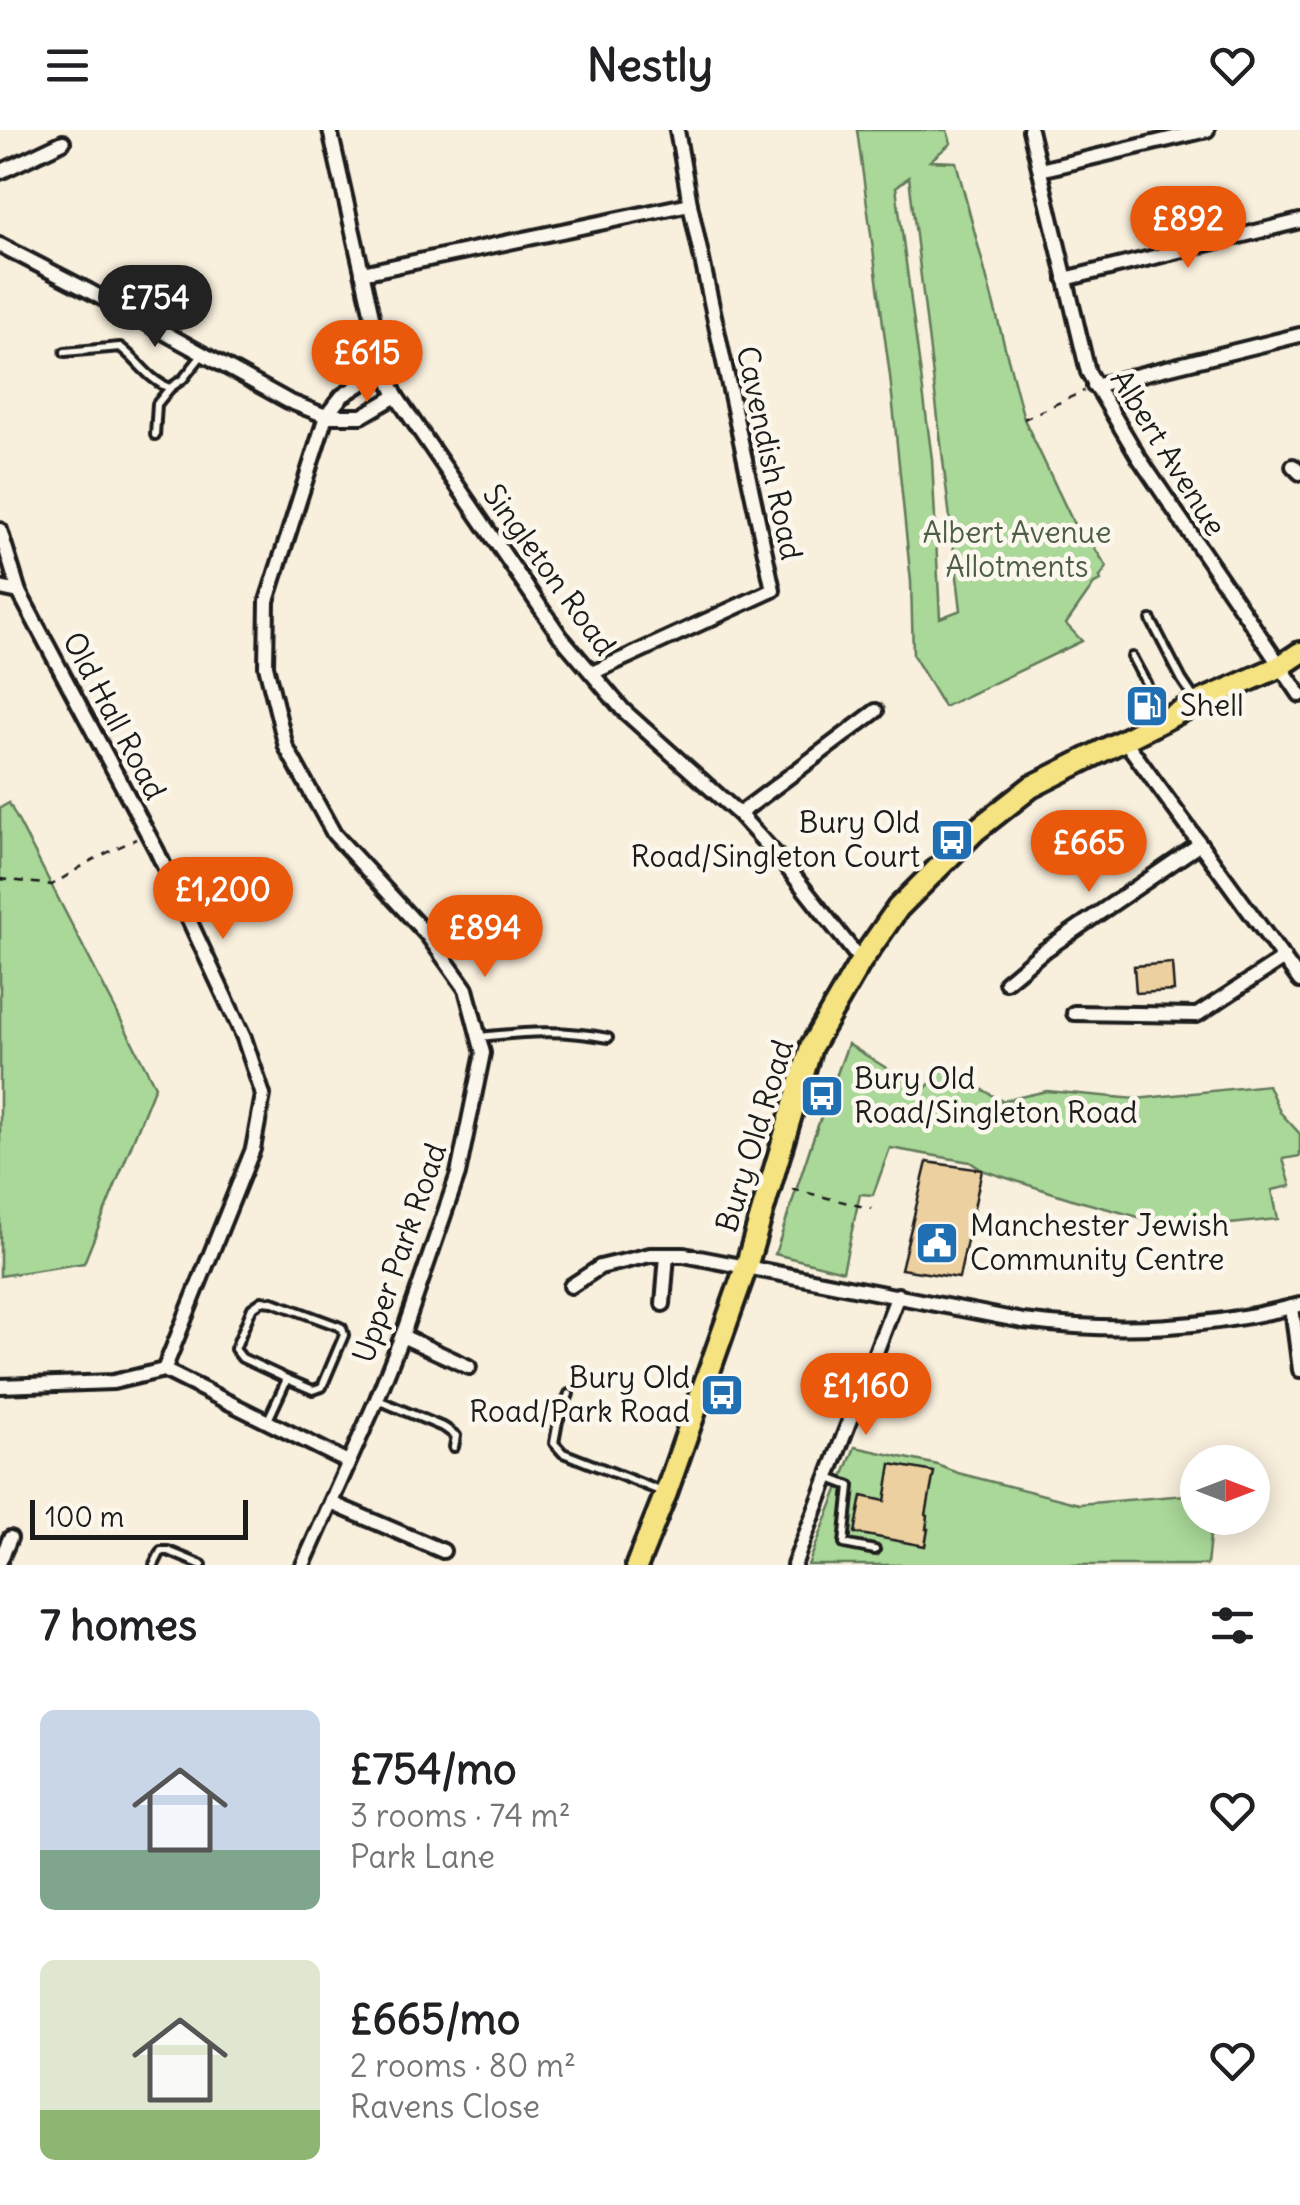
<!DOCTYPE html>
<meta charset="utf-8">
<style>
:root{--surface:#fff;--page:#f6f6f6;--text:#202124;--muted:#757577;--accent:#ea580c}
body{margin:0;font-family:Delius,sans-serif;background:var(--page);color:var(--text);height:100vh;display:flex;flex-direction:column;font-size:38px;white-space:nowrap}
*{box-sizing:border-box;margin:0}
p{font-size:32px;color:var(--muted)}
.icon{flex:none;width:55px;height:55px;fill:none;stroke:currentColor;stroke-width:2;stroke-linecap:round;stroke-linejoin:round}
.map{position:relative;height:1435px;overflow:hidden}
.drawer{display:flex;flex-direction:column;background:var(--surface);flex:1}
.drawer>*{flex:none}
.needle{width:65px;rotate:90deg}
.controls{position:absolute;left:1180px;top:1315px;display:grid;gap:20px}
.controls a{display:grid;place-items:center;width:90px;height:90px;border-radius:50%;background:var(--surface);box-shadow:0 5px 25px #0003;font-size:50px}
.scale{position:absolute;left:30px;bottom:25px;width:218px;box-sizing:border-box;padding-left:10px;border:5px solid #1c1c1c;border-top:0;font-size:28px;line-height:35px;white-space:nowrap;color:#1c1c1c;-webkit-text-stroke:8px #fbf7ec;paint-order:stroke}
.price{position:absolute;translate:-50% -85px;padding:0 22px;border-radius:35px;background:var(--accent);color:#fff;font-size:32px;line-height:65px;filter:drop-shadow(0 2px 5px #0008)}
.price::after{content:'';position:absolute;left:50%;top:60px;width:30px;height:22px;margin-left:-15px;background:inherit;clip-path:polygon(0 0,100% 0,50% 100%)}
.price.selected{background:#222;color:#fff}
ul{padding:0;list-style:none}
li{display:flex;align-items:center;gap:30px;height:250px;padding:0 40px}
li span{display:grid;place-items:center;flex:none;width:280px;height:200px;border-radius:15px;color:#555}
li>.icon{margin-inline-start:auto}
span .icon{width:120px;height:120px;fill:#fffc;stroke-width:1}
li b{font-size:42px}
h2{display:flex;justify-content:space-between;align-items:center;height:120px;padding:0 40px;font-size:42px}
header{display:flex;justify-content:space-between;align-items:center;height:130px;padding:0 40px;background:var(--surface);font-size:45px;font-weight:800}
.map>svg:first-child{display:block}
</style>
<header><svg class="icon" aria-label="menu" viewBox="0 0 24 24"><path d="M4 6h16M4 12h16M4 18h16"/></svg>Nestly<svg class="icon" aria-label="heart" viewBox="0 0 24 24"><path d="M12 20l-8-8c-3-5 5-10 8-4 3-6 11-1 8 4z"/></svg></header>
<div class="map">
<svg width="1300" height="1435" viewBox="0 0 1300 1435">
<rect width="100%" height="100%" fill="#f8efdd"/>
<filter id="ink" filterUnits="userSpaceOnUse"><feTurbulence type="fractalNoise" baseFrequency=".01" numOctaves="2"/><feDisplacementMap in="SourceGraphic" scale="20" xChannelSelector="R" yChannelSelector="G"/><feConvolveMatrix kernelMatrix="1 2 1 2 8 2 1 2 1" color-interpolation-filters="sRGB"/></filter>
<g filter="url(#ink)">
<g fill="#a9d898" stroke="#627a5a" stroke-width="2.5" fill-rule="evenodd">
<path d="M857,0H947L951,13L930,31L956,32L1024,289L1082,411L1088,408L1107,437L1100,447L1101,451L1094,454L1066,494L1082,511L944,577L913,525L911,452L890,246ZM909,47L961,480L940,488L932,329L896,57Z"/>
<polygon points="9,673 155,956 84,1133 0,1146 0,678"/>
<polygon points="848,914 923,961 945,937 1002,971 1047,961 1136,969 1268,955 1280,982 1300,1004 1300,1026 1283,1029 1291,1056 1272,1060 1278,1089 1183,1099 1075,1070 982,1040 970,1032 890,1018 873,1065 860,1064 843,1141 775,1124 813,1009"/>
<polygon points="855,1317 938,1335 958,1343 1079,1374 1197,1364 1198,1388 1212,1388 1207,1435 808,1435"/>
</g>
<g fill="#ecd0a0" stroke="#1c1c1c" stroke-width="2.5">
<polygon points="1172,833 1174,861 1136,863 1134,836"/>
<polygon points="927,1032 982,1040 959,1148 901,1139"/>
<polygon points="891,1334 934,1342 926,1385 928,1386 926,1399 928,1399 925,1416 855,1403 862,1366 885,1371"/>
</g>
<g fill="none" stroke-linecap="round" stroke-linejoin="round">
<g stroke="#1c1c1c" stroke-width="14">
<g id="lane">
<path d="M65,222L120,217C138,230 149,251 170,258L183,249L203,224"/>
<polyline points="155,305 157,274 170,258"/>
<polyline points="1151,490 1182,550 1194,568"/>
<polyline points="1132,527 1146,553 1159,586"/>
<path d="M480,907C526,902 562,899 608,908"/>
<polyline points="569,1264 558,1291 554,1313 563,1323 660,1361"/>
<polyline points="378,1270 445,1298 456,1306 454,1317"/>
<polyline points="268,1290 287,1249 313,1260 322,1257 344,1205 342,1198 338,1196 273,1172 262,1171 252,1178 235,1219 242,1228 287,1249"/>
<polyline points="829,1348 850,1356 844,1414 875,1420"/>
<polyline points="154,1435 161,1421 168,1421 202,1435"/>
</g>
</g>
<g stroke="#1c1c1c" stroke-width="20">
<g id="street">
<polyline points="330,0 384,239 396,266 560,506 623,580 739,684 786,736 861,831"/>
<polyline points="1030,0 1088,242 1139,328 1300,565"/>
<polyline points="1040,40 1207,0"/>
<polyline points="0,42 63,12"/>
<polyline points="0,115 89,161 288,271 326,286 362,286 396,266"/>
<polyline points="362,143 690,74"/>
<polyline points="1065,149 1300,91"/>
<polyline points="1094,256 1300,205"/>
<polyline points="1293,336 1300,343"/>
<polyline points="0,400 19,462 157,721 244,908 263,965 253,1019 164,1240"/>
<polyline points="0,458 19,462"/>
<polyline points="592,543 773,460 690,74 677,0"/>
<polyline points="1125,611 1300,851"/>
<polyline points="739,684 876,581"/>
<polyline points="1006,852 1041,823 1200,714"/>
<polyline points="1074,883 1197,885 1284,828"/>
<path d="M571,1156L600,1137L650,1125H684L1023,1191C1120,1203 1205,1199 1300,1175"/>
<polyline points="663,1174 667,1125"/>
<polyline points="1292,1177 1300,1240"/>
<polyline points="402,1206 469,1237"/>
<polyline points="0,1256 113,1252 164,1240 348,1332"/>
<polyline points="331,1373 443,1421"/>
<polyline points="0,1431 10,1408"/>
<polyline points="303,1435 377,1269 405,1198 458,1044 483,923 466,859 428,806 334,704 286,617 266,536 267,471 326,286 342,266 384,239"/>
<polyline points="794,1435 898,1165"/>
</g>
</g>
<g stroke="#1c1c1c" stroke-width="28">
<polyline id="primary" points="637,1435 666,1363 746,1137 811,917 861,831 898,778 975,701 1031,657 1197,573 1279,537 1300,523"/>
</g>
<g stroke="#1c1c1c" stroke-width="2.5" stroke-dasharray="8 8" stroke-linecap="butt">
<polyline points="1024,289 1084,261"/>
<polyline points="0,749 52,755 92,730 136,709"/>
<polyline points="792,1059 872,1079"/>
</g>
<use href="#lane" stroke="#fbf7ec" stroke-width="6"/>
<use href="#street" stroke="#fbf7ec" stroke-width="12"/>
<use href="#primary" stroke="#f5e381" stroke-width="20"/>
</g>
</g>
<defs>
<g id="fuel-square" transform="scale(2.25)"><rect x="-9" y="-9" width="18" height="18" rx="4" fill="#1f6fb2" stroke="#fbf7ec"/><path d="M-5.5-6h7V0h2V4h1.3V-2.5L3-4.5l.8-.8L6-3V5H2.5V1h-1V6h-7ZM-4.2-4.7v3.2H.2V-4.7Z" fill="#fff"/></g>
<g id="bus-square" transform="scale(2.25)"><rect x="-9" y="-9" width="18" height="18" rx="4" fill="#1f6fb2" stroke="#fbf7ec"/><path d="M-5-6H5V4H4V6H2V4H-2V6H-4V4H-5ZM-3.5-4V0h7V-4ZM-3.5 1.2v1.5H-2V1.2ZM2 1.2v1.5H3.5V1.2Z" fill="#fff"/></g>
<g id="civic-square" transform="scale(2.25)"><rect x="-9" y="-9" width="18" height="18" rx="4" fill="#1f6fb2" stroke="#fbf7ec"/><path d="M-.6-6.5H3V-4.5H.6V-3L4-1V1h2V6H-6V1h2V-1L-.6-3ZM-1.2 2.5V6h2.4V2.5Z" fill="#fff"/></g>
</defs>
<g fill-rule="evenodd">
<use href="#fuel-square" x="1147" y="576"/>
<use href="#bus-square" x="952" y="710"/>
<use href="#bus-square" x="822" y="966"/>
<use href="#civic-square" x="937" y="1113"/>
<use href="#bus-square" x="722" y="1265"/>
</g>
<g text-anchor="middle" stroke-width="9" stroke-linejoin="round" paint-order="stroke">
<g font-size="30" fill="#1c1c1c" stroke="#fbf7ec">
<text transform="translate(769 323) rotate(78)" y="10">Cavendish Road</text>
<text transform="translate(1168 323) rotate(58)" y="10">Albert Avenue</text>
<text transform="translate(549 440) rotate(54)" y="10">Singleton Road</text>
<text transform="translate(114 586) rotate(62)" y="10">Old Hall Road</text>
<text transform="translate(755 1006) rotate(-73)" y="10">Bury Old Road</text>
<text transform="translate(400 1123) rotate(-71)" y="10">Upper Park Road</text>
</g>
<g font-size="30" fill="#4d5e47" stroke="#fbf7ec">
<text x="1017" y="413">Albert Avenue<tspan x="1017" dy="34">Allotments</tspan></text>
</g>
<g font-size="30" fill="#1c1c1c" stroke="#fbf7ec" text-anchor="start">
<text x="1180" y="586">Shell</text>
<text x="920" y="703" text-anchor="end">Bury Old<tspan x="920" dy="34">Road/Singleton Court</tspan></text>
<text x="854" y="959">Bury Old<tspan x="854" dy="34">Road/Singleton Road</tspan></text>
<text x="970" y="1106">Manchester Jewish<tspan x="970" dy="34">Community Centre</tspan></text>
<text x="690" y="1258" text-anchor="end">Bury Old<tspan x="690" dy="34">Road/Park Road</tspan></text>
</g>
</g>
</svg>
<div class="controls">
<a><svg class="needle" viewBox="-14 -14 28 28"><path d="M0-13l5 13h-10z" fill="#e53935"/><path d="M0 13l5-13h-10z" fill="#757577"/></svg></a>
</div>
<div class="scale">100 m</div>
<b class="price" style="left:1188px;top:141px">£892</b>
<b class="price selected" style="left:155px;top:220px">£754</b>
<b class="price" style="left:367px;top:275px">£615</b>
<b class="price" style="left:1089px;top:765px">£665</b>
<b class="price" style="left:223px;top:812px">£1,200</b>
<b class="price" style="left:485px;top:850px">£894</b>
<b class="price" style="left:866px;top:1308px">£1,160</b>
</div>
<section class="drawer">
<h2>7 homes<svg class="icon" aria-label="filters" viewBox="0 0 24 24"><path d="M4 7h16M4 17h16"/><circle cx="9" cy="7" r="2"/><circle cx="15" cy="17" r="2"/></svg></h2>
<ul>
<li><span style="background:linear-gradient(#c9d6e8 70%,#7fa58c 0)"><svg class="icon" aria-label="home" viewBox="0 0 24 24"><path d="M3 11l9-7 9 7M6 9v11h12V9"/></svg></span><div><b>£754/mo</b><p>3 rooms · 74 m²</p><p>Park Lane</p></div><svg class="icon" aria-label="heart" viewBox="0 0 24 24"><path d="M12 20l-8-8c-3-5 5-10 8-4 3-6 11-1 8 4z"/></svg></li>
<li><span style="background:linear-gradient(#dfe7d0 75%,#8fb573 0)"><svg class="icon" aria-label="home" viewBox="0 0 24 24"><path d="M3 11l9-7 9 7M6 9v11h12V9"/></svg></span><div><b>£665/mo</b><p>2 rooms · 80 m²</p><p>Ravens Close</p></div><svg class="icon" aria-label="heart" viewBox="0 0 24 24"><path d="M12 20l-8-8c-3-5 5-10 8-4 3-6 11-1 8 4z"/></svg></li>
</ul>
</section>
